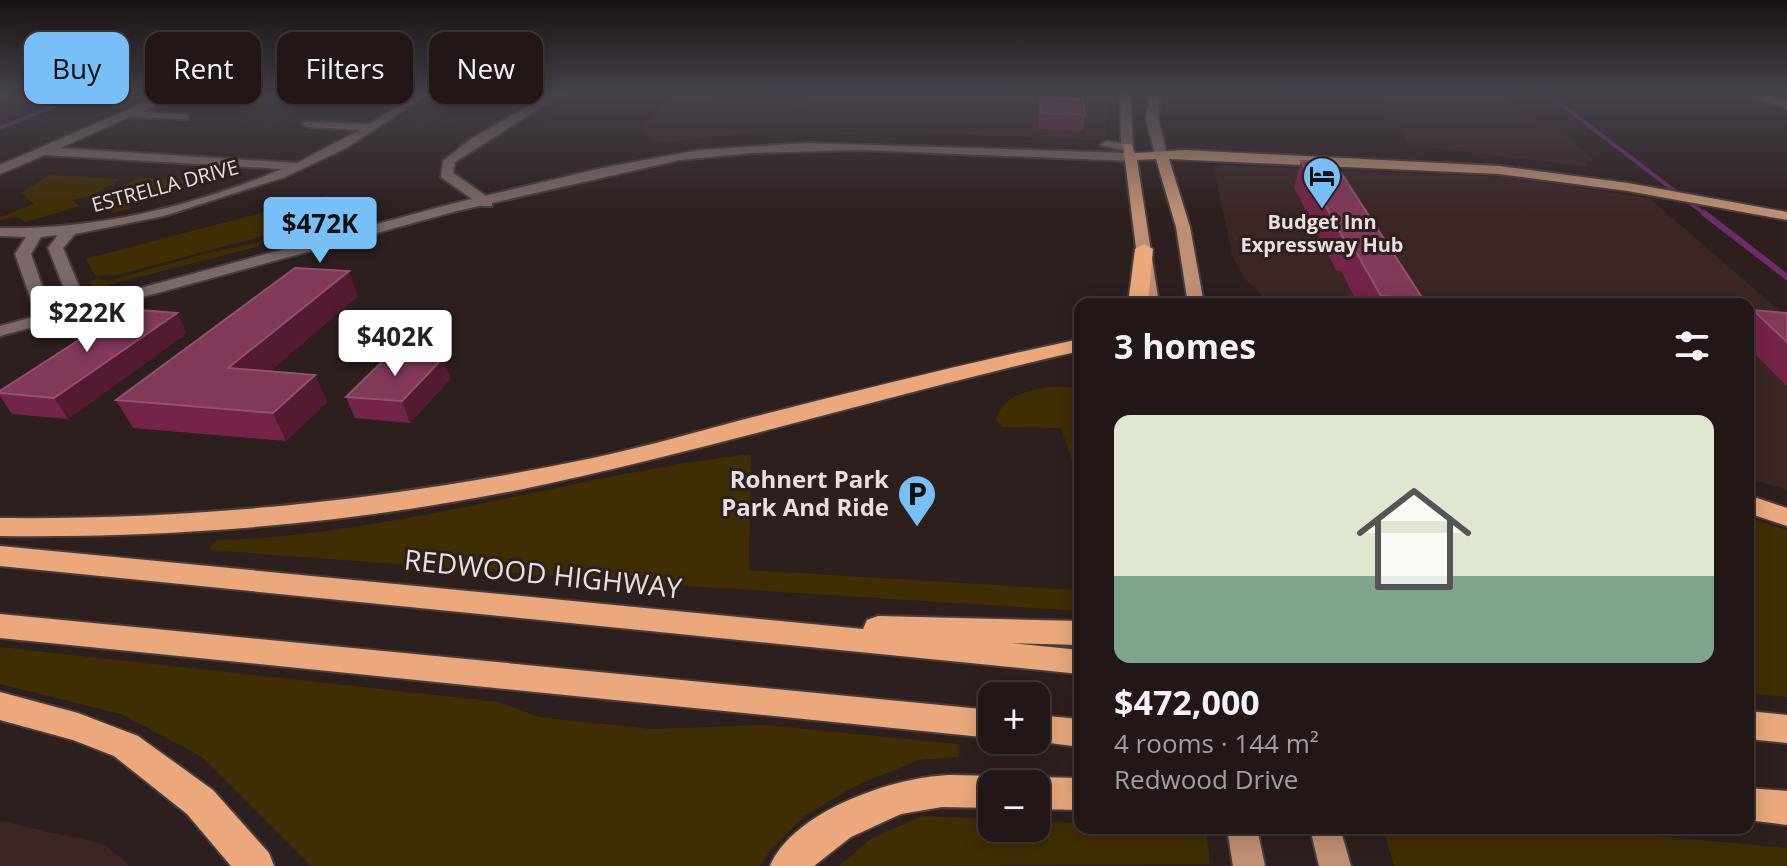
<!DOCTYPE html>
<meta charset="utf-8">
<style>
:root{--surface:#221716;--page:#2a201f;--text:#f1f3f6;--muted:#a29fa1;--line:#3f3635;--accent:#78bff8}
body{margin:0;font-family:"Open Sans",sans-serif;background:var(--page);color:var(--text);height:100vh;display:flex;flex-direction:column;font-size:30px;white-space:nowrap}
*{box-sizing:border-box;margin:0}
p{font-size:26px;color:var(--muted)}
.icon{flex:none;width:44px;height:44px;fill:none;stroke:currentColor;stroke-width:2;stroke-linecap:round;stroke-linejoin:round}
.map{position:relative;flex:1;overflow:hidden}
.sheet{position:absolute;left:1074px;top:298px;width:680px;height:536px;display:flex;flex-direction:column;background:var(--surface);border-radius:16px;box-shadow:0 4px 20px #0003,0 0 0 2px var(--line)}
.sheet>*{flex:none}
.banner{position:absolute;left:24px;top:32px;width:760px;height:72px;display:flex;gap:16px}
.tools{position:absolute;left:978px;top:682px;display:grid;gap:16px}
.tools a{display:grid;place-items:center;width:72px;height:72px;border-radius:16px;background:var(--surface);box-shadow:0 4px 20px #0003,0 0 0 2px var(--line);font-size:40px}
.price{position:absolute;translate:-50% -68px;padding:0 18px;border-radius:8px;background:#fff;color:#222;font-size:26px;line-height:52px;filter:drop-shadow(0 2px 4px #0008)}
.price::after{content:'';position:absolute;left:50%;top:48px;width:24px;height:18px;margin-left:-12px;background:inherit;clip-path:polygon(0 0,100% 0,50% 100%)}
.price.selected{background:var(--accent);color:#111}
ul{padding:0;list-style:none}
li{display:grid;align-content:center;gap:16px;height:424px;padding:0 40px}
li span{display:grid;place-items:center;height:248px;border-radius:16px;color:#555}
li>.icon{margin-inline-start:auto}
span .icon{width:144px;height:144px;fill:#fffc;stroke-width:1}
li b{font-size:34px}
h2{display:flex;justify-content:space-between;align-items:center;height:96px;padding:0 40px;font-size:34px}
.pill{padding:0 28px;border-radius:16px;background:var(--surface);box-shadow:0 4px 20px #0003,0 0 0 2px var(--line);font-size:28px;line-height:72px}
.pill.selected{background:var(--accent);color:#111}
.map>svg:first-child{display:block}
</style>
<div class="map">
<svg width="1787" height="866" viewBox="0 0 1787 866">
<rect width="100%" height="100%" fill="#2d1f1d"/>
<g fill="#3b2624">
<polygon points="0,92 66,92 0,118"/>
<polygon points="679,92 1110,92 1106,114 1108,134 1103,139 1091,140 848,129 748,133 670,142 651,140 642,130 643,125"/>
<polygon points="1380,92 1502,92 1536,121 1549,121 1595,161 1585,161 1589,167 1410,145 1383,109 1393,108"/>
<polygon points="1213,165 1510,177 1649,198 1787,317 1787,490 1748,478 1748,304 1270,304 1245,279 1232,255"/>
<polygon points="0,821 104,844 130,866 0,866"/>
</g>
<g fill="#3f2d04">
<polygon points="49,175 122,179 88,197 72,200 80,206 26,222 17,217 0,220 0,217 34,204 21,193"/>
<polygon points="139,177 193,180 129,197 131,209 112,213 113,193"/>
<polygon points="330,195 270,234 117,275 96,276 85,259"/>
<polygon points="264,241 257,247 104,286 92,286 89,281 98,278 108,281 204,254"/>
<path d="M1047,387H1080V483L1061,428L1002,427L996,419C1004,395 1025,392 1047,387Z"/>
<path d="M751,454L749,570L1080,590V611L704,587L208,550L217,540C398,535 571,475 751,454Z"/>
<polygon points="1748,517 1787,530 1787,697 1748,693"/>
<polygon points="0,647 499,702 539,717 650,729 765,725 959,744 958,757 920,760 855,786 803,817 770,851 760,866 311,866 202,757 121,714 0,684"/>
<polygon points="922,816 992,819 992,828 1036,828 1036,821 1080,823 1080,828 1206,828 1210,864 839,866 872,838"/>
<polygon points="1383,828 1565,828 1787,848 1787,866 1394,866"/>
</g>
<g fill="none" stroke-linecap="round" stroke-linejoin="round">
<g stroke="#6d2c6a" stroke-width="4">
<polyline points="1545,92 1706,215"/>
<polyline points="0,128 90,92"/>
</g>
<polyline stroke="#6d2c6a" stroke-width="6" points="1704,213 1787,277"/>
<g stroke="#483c3b" stroke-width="4">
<g id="street">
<path d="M169,92H183L142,112L184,114L188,115V119L129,117L60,148L297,163L360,130L308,127L302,124L304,122L370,124L420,92H432L346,148L285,177L164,216L75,234L63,248L88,308L86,312H74L72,308L48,248L58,235L41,237L31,254L53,318L45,323L39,322L15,254L26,237L0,236V228C96,230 194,206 282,169L45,155L0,174V165Z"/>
<polygon points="553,92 565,92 455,162 453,173 492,200 492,206 482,206 441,177 443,161 471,139"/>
<polygon points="1751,92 1787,101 1787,108 1751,96"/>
</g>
</g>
<g stroke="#483c3b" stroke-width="4">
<g id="secondary">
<polygon points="1120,92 1130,92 1133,147 1127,151 1100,145 1106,141 1121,143"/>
<polygon points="1150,92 1160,92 1158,119 1167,154 1161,158 1155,154 1146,119"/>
<polygon points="807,143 1131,153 1137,157 1131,161 861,150 753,153 680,160 457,211 0,336 0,326 451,204 602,168 699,150"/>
</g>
</g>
<g stroke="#483c3b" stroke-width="4">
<g id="primary">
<polygon points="1123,144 1131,144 1135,153 1185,150 1499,166 1628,183 1787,212 1787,220 1628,191 1499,174 1169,159 1190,227 1204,304 1188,304 1176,227 1156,159 1137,160 1159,304 1143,304"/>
<polygon points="1227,828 1257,828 1265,866 1233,866"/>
<polygon points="1310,828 1340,828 1351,866 1319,866"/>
</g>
</g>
<g stroke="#483c3b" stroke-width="4">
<g id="highway">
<polygon points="1144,244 1153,249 1148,304 1128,304 1135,249"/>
<path d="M1080,339V351C893,393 710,450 523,489C350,524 176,538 0,536V518C201,520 397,499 593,458C649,446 703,430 757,416C864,389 972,362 1080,339Z"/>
<polygon points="1748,495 1787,508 1787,526 1748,513"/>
<polygon points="0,546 863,629 867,620 878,616 1080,621 1080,645 1011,643 1080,650 1080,674 0,566"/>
<polygon points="0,614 992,710 992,738 0,638"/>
<polygon points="0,692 78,713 138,736 213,790 269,853 274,866 231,866 187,814 114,756 73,740 0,720"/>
<polygon points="1748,711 1787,715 1787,743 1748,739"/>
<polygon points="1036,715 1080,719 1080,747 1027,740 1036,740"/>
<path d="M954,775L992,776L1006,784H992V808L942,807L901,814L851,837L814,866H770C794,810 898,775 954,775Z"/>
<polygon points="1036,777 1080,778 1080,810 1036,809 1036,784 1022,784"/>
<polygon points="1748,788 1787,791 1787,825 1748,820"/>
</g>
</g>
<use href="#street" fill="#7b6967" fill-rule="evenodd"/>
<use href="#secondary" fill="#7b6967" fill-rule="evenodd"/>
<use href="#primary" fill="#be8f74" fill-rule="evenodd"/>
<use href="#highway" fill="#eaa87c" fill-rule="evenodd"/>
</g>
<g fill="#752449">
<polygon points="705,92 824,92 819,100 813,100 809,106 710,102 710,96 706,96"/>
<polygon points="1040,97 1085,115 1083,131 1038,129"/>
<polygon points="1301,161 1423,299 1421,304 1358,304 1341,271 1336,270 1294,187"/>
<polygon points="358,296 270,371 315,375 327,402 286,441 133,428 116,400"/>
<polygon points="1753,310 1787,313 1787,386 1748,347 1748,319"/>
<polygon points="187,333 68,419 12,414 0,396 0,391"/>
<polygon points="443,358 450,379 410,423 355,418 346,397"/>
</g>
<g fill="#531a31">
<polygon points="808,92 812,92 813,100 809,106"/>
<polygon points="819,92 824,92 819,100"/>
<polygon points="349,271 358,296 242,395 228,368"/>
<polygon points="177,313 187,333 68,419 54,398"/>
<polygon points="443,358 450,379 410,423 402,401"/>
<polygon points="315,375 327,402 286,441 273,413"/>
</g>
<g fill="#813859" stroke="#92526e" stroke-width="2">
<polygon points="1040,97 1083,99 1085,115 1040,113"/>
<polygon points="1301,161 1334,162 1423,299 1381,296 1350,241 1345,241"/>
<polygon points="295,268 349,271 228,368 315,375 273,413 116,400"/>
<polygon points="127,309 177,313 54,398 0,393 0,391"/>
<polygon points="1753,310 1787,313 1787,342"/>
<polygon points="390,354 443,358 402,401 346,397"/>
</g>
<linearGradient id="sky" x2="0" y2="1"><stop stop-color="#191110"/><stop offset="0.43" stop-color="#46424c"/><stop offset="1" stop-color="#46424c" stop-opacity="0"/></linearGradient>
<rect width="1787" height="213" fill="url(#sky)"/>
<defs>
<g id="hotel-pin" transform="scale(2)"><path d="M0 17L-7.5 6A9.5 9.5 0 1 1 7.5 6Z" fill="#78bff8" stroke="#2d1f1d"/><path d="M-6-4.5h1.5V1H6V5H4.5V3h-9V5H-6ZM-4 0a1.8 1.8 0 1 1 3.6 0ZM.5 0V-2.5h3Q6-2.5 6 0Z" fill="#111"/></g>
<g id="parking-pin" transform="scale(2)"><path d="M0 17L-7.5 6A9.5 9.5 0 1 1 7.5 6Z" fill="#78bff8" stroke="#2d1f1d"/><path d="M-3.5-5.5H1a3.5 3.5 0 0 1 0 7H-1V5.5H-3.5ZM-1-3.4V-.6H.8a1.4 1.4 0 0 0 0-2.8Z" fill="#111"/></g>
</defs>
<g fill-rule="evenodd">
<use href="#hotel-pin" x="1322" y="176"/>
<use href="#parking-pin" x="917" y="494"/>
</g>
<g text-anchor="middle" stroke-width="6" stroke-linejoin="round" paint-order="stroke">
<g font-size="20" fill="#e9dfde" stroke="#2d1f1d">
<text transform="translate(165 186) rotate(-15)" y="7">ESTRELLA DRIVE</text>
</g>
<g font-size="20" font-weight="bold" fill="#e9dfde" stroke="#2d1f1d">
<text x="1322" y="229">Budget Inn<tspan x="1322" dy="23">Expressway Hub</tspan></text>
</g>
<g font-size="24" font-weight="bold" fill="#e9dfde" stroke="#2d1f1d" text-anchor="end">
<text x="889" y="488">Rohnert Park<tspan x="889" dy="28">Park And Ride</tspan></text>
</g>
<g font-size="28" fill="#e9dfde" stroke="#2d1f1d">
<text transform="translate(543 574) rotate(6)" y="10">REDWOOD HIGHWAY</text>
</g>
</g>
</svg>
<div class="tools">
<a>+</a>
<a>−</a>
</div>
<b class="price selected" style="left:320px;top:265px">$472K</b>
<b class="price" style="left:87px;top:354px">$222K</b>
<b class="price" style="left:395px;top:378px">$402K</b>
<div class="banner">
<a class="pill selected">Buy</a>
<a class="pill">Rent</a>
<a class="pill">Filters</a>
<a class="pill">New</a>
</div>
<section class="sheet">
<h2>3 homes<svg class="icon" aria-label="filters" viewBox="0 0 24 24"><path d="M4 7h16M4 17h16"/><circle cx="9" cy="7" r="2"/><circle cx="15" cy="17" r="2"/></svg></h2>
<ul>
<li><span style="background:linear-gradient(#dfe7d0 65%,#7fa58c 0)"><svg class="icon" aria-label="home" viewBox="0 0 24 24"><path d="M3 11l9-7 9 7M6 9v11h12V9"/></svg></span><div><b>$472,000</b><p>4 rooms · 144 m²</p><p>Redwood Drive</p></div></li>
</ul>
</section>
</div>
